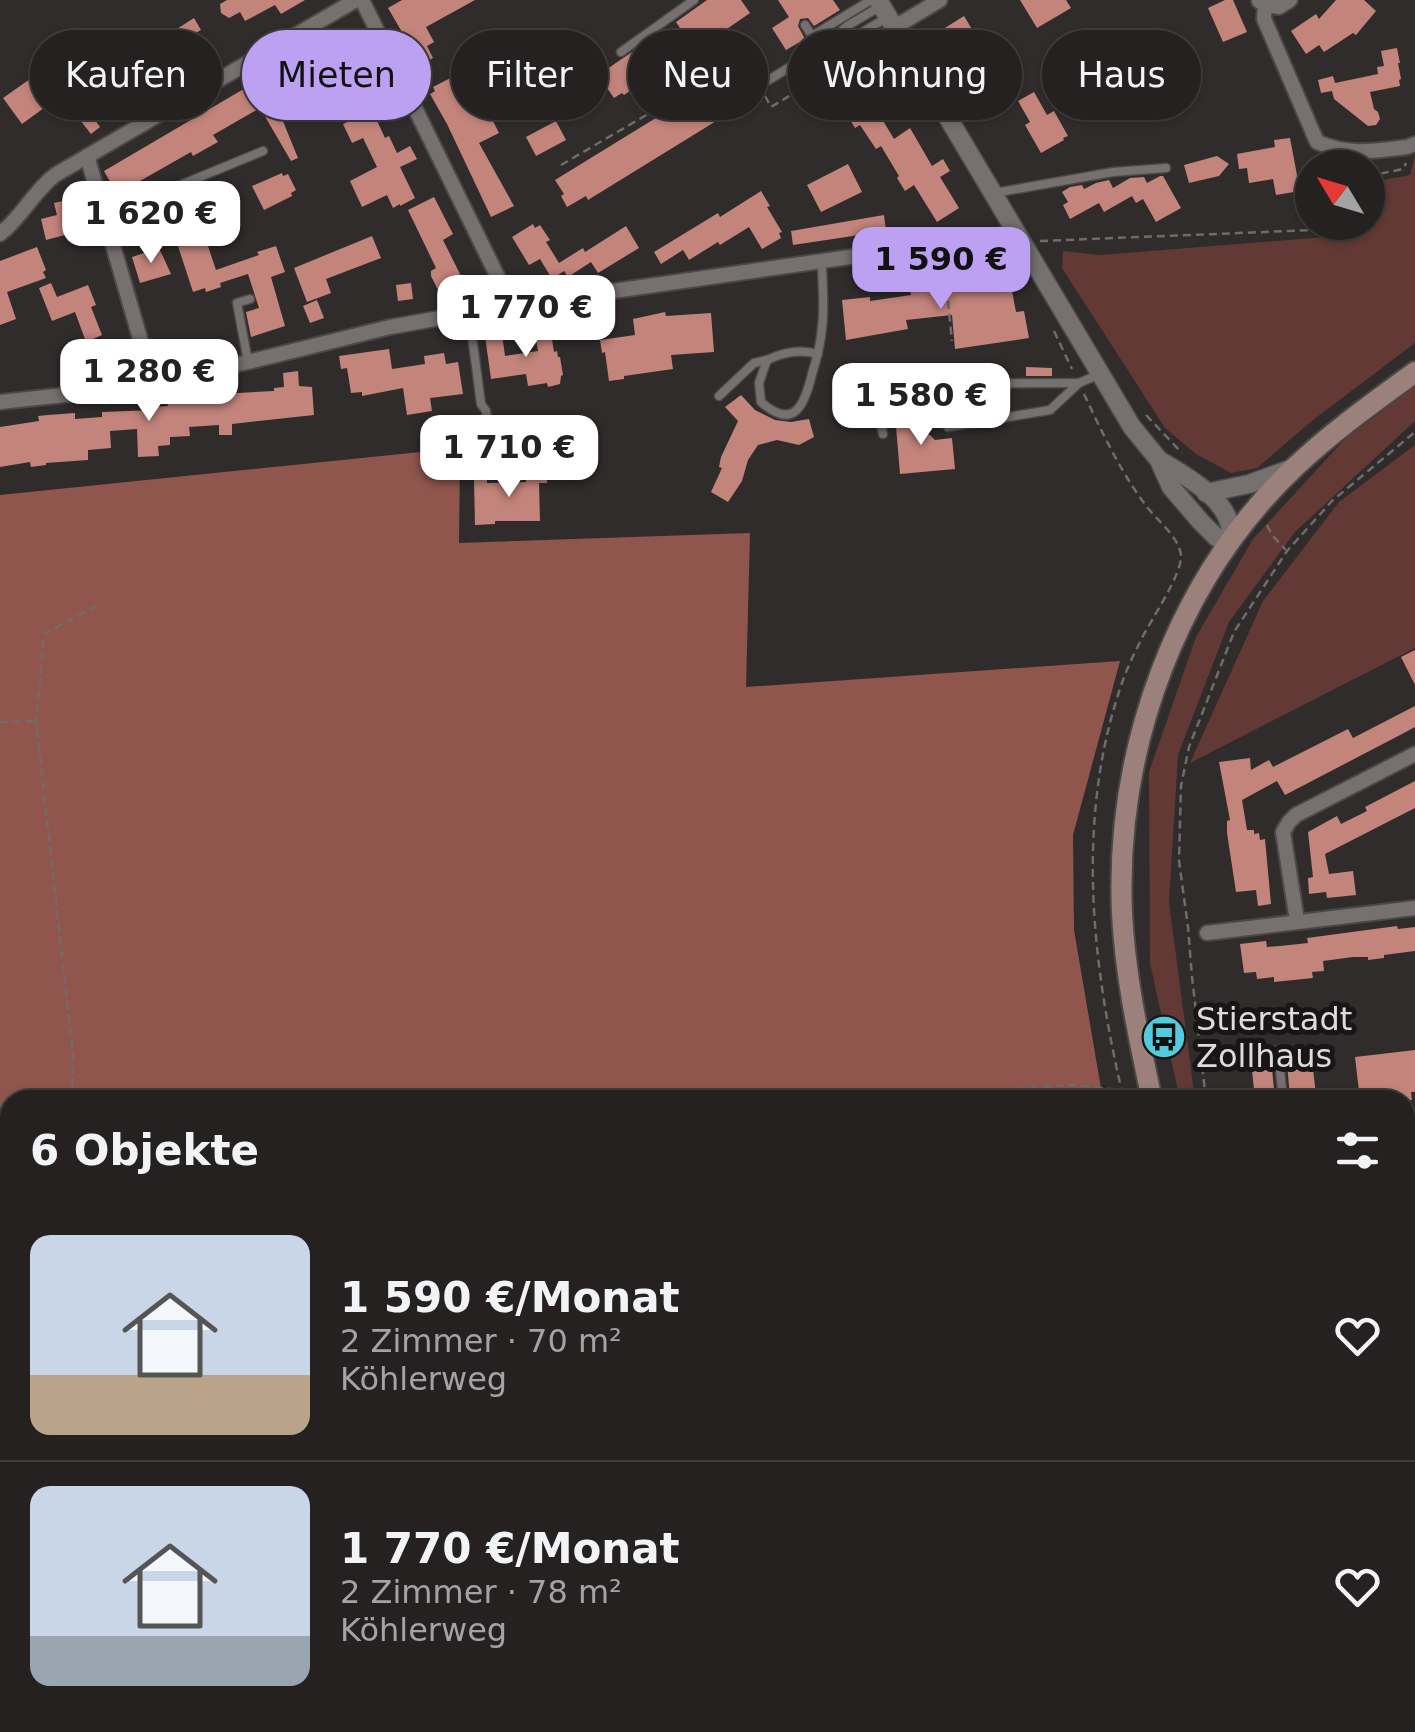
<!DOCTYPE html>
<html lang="de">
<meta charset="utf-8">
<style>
:root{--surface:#242120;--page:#2c2929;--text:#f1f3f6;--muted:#a3a3a5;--line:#413e3e;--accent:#bca0f2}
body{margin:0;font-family:"DejaVu Sans",sans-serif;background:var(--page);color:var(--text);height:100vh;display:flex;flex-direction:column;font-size:38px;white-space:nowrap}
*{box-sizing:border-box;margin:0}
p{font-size:32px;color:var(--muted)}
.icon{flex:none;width:55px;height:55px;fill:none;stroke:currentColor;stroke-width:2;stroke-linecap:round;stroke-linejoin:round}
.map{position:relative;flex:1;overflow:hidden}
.side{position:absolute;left:0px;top:1090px;width:1415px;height:642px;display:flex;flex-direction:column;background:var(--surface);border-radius:30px 30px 0 0;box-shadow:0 2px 8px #0004,0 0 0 2px var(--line)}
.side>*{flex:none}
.banner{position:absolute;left:30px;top:30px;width:1355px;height:90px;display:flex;gap:20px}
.needle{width:65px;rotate:308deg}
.tools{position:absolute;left:1295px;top:150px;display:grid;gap:20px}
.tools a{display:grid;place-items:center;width:90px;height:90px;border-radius:50%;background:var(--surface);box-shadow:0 2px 8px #0004,0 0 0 2px var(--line);font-size:50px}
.price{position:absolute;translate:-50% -85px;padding:0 22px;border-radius:20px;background:#fff;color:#222;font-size:32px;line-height:65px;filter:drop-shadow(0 2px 5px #0008)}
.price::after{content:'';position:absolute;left:50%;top:60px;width:30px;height:22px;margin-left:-15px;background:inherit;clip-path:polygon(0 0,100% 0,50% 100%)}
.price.on{background:var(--accent);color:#111}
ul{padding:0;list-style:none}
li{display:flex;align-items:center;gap:30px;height:250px;padding:0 30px}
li+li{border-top:2px solid var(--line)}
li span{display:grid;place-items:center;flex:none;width:280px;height:200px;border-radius:20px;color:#555}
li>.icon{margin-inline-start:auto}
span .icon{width:120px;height:120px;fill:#fffc;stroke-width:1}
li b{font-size:42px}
h2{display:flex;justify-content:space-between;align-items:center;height:120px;padding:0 30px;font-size:42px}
.tag{padding:0 35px;border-radius:45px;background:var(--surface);box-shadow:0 2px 8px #0004,0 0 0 2px var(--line);font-size:35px;line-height:90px}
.tag.on{background:var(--accent);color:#111}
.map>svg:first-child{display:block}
</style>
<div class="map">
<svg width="1415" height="1732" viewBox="0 0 1415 1732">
<rect width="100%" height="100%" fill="#302c2b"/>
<g fill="#623934">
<polygon points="1415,155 1415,343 1313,420 1257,468 1231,473 1196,454 1165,428 1062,268 1063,251 1100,255 1350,235 1356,226 1355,223 1368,222 1368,183 1410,175"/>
<polygon points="1415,386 1415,421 1295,532 1229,622 1178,755 1169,902 1195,1100 1180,1100 1150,963 1149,772 1196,637 1253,539 1344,440"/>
<polygon points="1415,445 1415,648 1190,763 1263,601 1339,502"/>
</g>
<polygon fill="#90564e" points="460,448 459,543 750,533 746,687 1120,661 1073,835 1074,930 1103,1100 10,1100 10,1722 1281,1722 1283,1732 0,1732 0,495"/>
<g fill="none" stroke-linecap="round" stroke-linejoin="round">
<g stroke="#2f0000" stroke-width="5">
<polyline points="1405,1296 1415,1295"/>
<polyline points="0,1357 10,1355"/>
<polyline points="0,1462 10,1460"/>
</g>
</g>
<g fill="#c3847b">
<polygon points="227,0 305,0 281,14 275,5 245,21 240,12 229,18 221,13 220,4"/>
<polygon points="402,0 475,0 426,27 434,42 427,46 433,58 421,65 388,8"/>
<polygon points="707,0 741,0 750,13 695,51 676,22"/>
<polygon points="778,0 833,0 840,10 814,26 808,18 800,19 798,26 805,39 786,50 772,28 789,17"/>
<polygon points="1020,0 1066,0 1071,8 1037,28"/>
<polygon points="1225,0 1233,0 1247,32 1223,42 1208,8"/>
<polygon points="1336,0 1364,0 1376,11 1356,35 1353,33 1324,52 1319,45 1306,54 1291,31 1316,14 1319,19"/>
<polygon points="964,16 990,59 995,56 1014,92 985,110 963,76 966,74 940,31"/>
<polygon points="194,18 201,30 190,36 192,40 188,42 193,50 156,73 159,77 100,115 88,94 123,73 119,66"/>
<polygon points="653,38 670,64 624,95 622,93 614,98 598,75"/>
<polygon points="342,44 358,71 338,82 333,74 322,80 317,72 298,83 296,79 273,92 284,111 280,114 298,158 291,161 260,108 213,135 218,142 193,156 191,152 117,194 104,171 264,77 266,80 298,62 301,67"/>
<polygon points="1397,48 1400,63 1398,63 1401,79 1399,80 1400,86 1370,92 1374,109 1378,112 1380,119 1376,125 1368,126 1334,99 1332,91 1321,93 1318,80 1333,76 1335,83 1378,74 1377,67 1384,66 1381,51"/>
<polygon points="742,65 760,94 588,200 586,196 567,207 561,196 564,194 555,180"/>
<polygon points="872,67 894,104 879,114 894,139 910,128 932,166 943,159 950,171 940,177 959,208 937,222 914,185 905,191 897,178 899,176 881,146 876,149 860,125 855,128 830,88 845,80 852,79"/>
<polygon points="40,72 59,97 22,124 3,98"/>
<polygon points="462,72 482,112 487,109 499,133 479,143 514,206 491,217 447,124 430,94 435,91 433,87"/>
<polygon points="1034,92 1047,115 1054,111 1068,136 1063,138 1064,140 1041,153 1025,125 1030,122 1018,101"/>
<polygon points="372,110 385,138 389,136 397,153 410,146 417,159 400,167 415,198 400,206 400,204 393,208 387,195 362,207 350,181 377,167 363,138 352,143 343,124"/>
<polygon points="90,113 100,127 91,134 80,120"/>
<polygon points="556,121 566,140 536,156 526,137"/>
<polygon points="1290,138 1300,191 1276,195 1273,179 1249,183 1247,168 1239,169 1237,154 1275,147 1274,140"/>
<polygon points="1217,156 1229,164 1219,176 1189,183 1184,165"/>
<polygon points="848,164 862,192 821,212 807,185"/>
<polygon points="282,173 283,176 288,174 296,190 291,193 292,196 264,210 252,186"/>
<polygon points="1160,176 1163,176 1181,208 1156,222 1143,199 1136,203 1132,196 1104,212 1099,203 1070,219 1063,205 1068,202 1062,192 1070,187 1082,185 1084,189 1096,183 1109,180 1113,188 1130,178 1144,177 1147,183"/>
<polygon points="198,186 211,226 202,228 216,270 259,255 257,252 276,246 285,272 271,277 285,326 251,337 246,312 259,308 248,274 220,283 221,287 206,292 205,288 193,292 163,200"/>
<polygon points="80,190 86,212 81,215 84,221 93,218 99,240 83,244 80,231 46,240 41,219 57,215 54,203 67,200 66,194"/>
<polygon points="761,191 770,206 767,207 782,232 779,233 781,238 762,249 749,227 720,245 718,242 689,260 683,250 661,264 654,252 718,213 720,217"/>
<polygon points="434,197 453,234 443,240 465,284 441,296 431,276 431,271 436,268 408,210"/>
<polygon points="141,209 147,223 124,234 117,219"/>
<polygon points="884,215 886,231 793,245 791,231"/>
<polygon points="533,224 535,228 540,225 550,240 546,242 559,263 583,248 585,252 626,226 639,248 598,273 591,262 568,277 564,271 552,279 540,259 529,265 512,237"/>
<polygon points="372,236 381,258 326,279 331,293 307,302 294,268"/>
<polygon points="37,247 46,270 43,272 46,278 7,292 16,319 0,325 0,261"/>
<polygon points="159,248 171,274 140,283 132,257"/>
<polygon points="953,270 956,286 975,284 976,292 1003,287 1004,292 1012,291 1016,312 1024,311 1029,338 955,349 952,315 906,320 908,329 846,340 842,300 870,297 870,301 911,295 908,277"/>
<polygon points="51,283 57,297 88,285 96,305 91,307 102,335 86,342 75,312 52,321 39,288"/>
<polygon points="411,283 413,299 398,301 396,285"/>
<polygon points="317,300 324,318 310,323 303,306"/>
<polygon points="665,312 666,316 711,313 714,352 671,355 673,369 624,376 624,379 609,381 605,352 602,353 600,340 635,335 633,319"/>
<polygon points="550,326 554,352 557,351 558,357 560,357 563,375 561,376 560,384 548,387 547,383 528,386 526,374 491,379 485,336 502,334 505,356 538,351 534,329"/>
<polygon points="389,349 392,369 425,364 424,356 444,353 446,364 458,362 463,394 430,398 432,411 407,415 403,388 362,396 362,392 351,393 347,368 341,369 339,356"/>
<polygon points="1026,367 1052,368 1052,376 1026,376"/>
<polygon points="298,371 299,386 312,387 314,415 232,424 232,435 219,435 219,425 189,427 190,436 170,437 170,445 158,446 159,456 138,457 137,429 110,431 111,448 88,450 88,460 46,463 46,465 31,467 30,462 0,467 0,427 39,421 38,416 48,415 75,413 75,419 102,417 102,412 154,410 154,407 168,406 167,390 185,389 185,396 274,391 274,388 284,387 283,373"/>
<polygon points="741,395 755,410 775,420 791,422 809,419 814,437 799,445 777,440 758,445 748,460 742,481 728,502 711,492 722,468 719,467 721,457 738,421 725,407"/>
<polygon points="919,413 921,432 930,435 935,440 952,438 955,469 900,474 895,415"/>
<polygon points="526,470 547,470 547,483 539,483 540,521 495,521 495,524 475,525 474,480 487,480 487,483 526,482"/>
<polygon points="1415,650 1415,685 1401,657"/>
<polygon points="1415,706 1415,727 1402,734 1285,795 1277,781 1242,800 1247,830 1254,830 1254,834 1259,833 1260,840 1265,839 1271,904 1258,906 1256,890 1236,892 1227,833 1227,821 1230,820 1219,762 1250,758 1251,770 1269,760 1273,767 1348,729 1353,738"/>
<polygon points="1415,781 1415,808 1325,854 1329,874 1353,871 1356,895 1327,898 1326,892 1309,894 1308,878 1313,877 1308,832 1337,816 1341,824 1367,811 1365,807"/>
<polygon points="1397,926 1398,929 1415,927 1415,951 1384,955 1384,958 1368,960 1368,957 1353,957 1323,961 1324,971 1312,972 1313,978 1274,982 1274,977 1257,979 1256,972 1244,973 1240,944 1266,941 1267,947 1280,946 1308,943 1307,938"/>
<polygon points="1268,1049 1269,1058 1271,1058 1275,1100 1255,1100 1251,1060 1253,1060 1252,1051"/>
<polygon points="1415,1050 1415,1092 1411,1092 1412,1100 1360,1100 1355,1057"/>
<polygon points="1312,1060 1316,1095 1290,1098 1287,1063"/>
</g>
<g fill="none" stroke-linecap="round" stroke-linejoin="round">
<g stroke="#4b4848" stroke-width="11">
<g id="service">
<polyline points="805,25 812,36 871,0"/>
<polyline points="854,37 888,17"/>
<polyline points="621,52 694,0"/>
<polyline points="848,73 902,40"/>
<polyline points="762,84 826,45 847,26 881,6"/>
<polyline points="994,193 1113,172 1166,168"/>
<polyline points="103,217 263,151"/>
<polyline points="469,313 481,404 486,411 491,460"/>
<path d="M818,354C799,349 785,352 767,360L759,383L761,402C795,432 805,403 812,374C817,358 821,343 822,327C825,305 822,283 822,262"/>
<polyline points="248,362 237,303 250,299"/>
<polyline points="719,396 754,363 767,360"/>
<polyline points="948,427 1050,410 1079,383 1100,374"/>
<polyline points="883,434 873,384 1079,383"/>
<polyline points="1278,1050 1283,1100"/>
</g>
</g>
<g stroke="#4b4848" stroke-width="18">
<g id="minor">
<polyline points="362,0 512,306"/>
<polyline points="1259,1 1265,5 1279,7 1290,0"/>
<path d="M1265,5L1264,19L1317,142C1349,156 1374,151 1407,147L1415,144"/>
<polyline points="895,27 940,0"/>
<polyline points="87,156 153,383"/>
<path d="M0,234C22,217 33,192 55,175L356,0"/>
<polyline points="0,402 120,389 248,362 390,327 502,307 1017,233"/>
<polyline points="1297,921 1283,832 1289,822 1296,815 1415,754"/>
<polyline points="1207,933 1415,908"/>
</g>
</g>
<g stroke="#4b4848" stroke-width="21">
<g id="tertiary">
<path d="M878,0L1132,427L1159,460L1171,487L1201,522L1216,537L1230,543C1239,504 1187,477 1159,460"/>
<polyline points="1206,493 1249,484 1293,468"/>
<polyline points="1405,1135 1415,1134"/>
</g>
</g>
<g stroke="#4b4848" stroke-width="24">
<g id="secondary">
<path d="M1152,1100C1139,1039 1125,976 1122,913C1115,750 1176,579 1296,466C1333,431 1374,402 1415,372"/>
<polyline points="1295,1722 1297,1732"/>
</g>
</g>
<g stroke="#6f6c6b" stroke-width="2.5" stroke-dasharray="8 5" stroke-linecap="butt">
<polyline points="885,78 901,105 904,102 890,80 900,73 898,70"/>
<polyline points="880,81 896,72"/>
<polyline points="765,96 771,107 835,68"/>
<polyline points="561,165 742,59 751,74"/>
<polyline points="1368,176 1403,169 1406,163"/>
<polyline points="1040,241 1339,229 1344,222"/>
<polyline points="944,262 952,341"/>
<polyline points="1054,331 1072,369"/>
<path d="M1084,394C1102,432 1121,473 1147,507C1157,520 1180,538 1181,556C1182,574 1151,620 1142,638C1135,652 1128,666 1123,680C1075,815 1091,963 1124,1100"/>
<polyline points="1146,415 1182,453"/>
<polyline points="1267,525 1272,535 1286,550"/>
<polyline points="0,722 34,721"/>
<polyline points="72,1100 73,1054 36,721 44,634 96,606"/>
<polyline points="822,1100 1073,1085 1120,1090"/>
<polyline points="1206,1100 1192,977 1188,927 1179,861 1181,786 1189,747 1234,632 1287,551 1332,501 1415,432"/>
<polyline points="0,1113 10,1112"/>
<polyline points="1405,1243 1415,1242"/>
<polyline points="0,1362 10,1361"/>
<polyline points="1405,1411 1415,1410"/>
<polyline points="0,1583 10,1582"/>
<polyline points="67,1722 68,1732"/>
<polyline points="635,1722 636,1732"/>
<polyline points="973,1722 974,1732"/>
</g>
<use href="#service" stroke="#767170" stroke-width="8"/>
<use href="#minor" stroke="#767170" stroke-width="14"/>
<use href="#tertiary" stroke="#767170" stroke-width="18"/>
<use href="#secondary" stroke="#9b807c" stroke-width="20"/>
</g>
<defs>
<g id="bus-disc" transform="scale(2.25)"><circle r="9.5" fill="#53cbdc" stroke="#171515"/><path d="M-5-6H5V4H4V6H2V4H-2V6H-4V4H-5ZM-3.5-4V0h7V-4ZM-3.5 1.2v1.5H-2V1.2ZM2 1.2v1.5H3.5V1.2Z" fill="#111"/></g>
</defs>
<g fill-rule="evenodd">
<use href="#bus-disc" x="1164" y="1037"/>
</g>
<g text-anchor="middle" stroke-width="10" stroke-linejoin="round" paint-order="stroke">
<g font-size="32" fill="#dedbdb" stroke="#171515" text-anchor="start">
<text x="1196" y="1030">Stierstadt<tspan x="1196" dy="37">Zollhaus</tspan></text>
</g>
</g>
</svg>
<div class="tools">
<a><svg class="needle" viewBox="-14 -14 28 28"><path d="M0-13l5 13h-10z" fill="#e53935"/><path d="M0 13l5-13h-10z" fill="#a3a3a5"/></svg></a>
</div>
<b class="price" style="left:151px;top:266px">1 620 €</b>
<b class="price on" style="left:941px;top:312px">1 590 €</b>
<b class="price" style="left:526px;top:360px">1 770 €</b>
<b class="price" style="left:149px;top:424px">1 280 €</b>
<b class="price" style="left:921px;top:448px">1 580 €</b>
<b class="price" style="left:509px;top:500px">1 710 €</b>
<div class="banner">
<a class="tag">Kaufen</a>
<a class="tag on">Mieten</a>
<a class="tag">Filter</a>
<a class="tag">Neu</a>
<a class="tag">Wohnung</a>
<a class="tag">Haus</a>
</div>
<section class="side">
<h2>6 Objekte<svg class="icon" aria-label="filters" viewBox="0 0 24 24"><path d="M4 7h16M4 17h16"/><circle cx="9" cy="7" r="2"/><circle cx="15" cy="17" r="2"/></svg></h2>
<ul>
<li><span style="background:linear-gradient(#c9d6e8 70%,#b9a48a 0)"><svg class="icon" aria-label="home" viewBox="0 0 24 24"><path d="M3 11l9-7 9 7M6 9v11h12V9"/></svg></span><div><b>1 590 €/Monat</b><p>2 Zimmer · 70 m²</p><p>Köhlerweg</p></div><svg class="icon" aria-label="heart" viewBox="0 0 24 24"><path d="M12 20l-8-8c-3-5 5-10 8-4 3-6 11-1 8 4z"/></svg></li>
<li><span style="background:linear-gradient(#c9d6e8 75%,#9aa5b1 0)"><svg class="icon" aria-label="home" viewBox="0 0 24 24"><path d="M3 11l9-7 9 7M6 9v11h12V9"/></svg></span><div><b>1 770 €/Monat</b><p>2 Zimmer · 78 m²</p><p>Köhlerweg</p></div><svg class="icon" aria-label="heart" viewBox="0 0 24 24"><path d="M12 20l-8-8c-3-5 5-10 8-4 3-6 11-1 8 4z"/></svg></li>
</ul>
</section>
</div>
